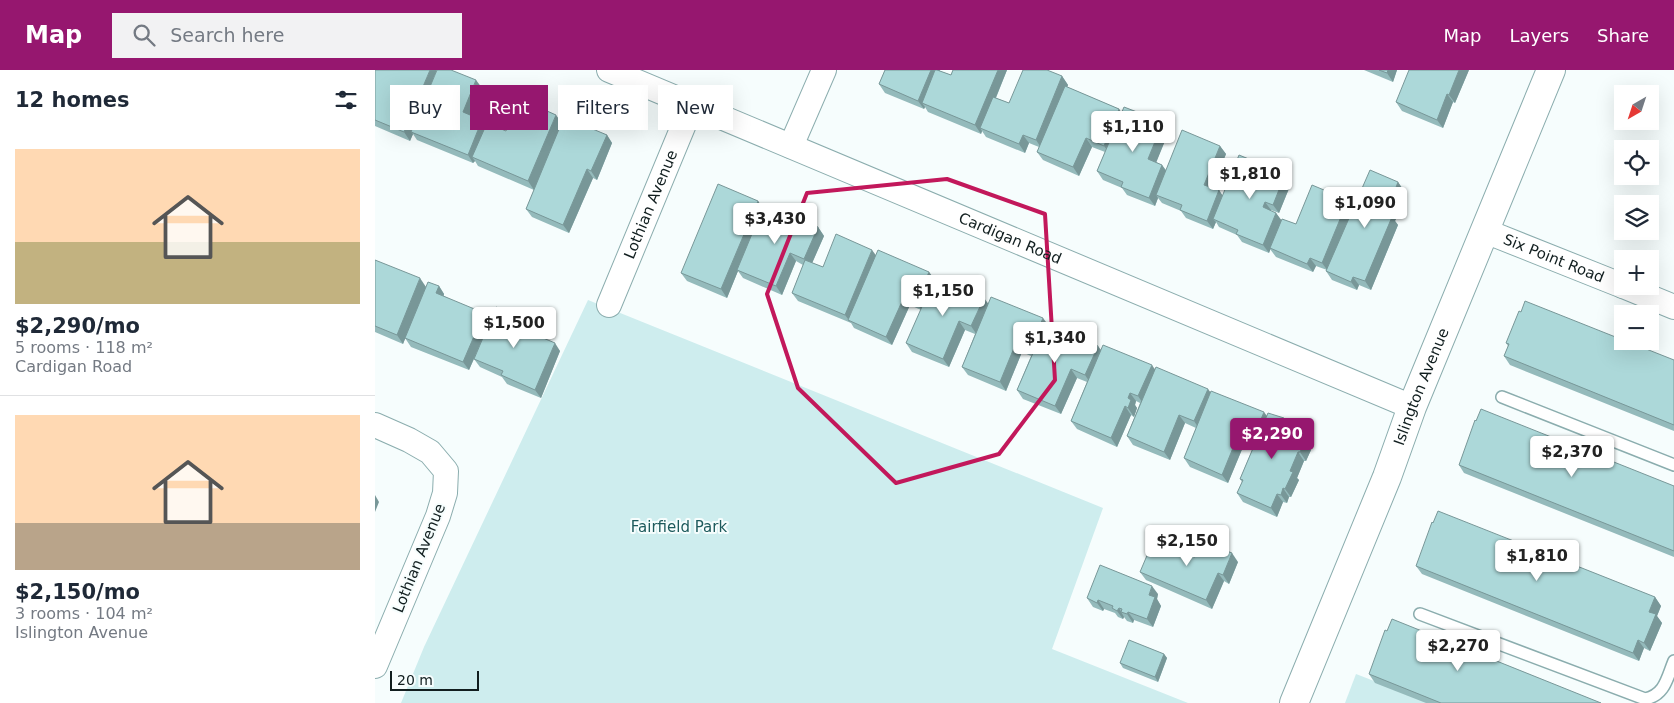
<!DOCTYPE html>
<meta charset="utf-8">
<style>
:root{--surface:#fff;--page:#f2f2f3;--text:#1f2937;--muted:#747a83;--line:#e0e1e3;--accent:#96176f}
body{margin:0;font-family:"DejaVu Sans",sans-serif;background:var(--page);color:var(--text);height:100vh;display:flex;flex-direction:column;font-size:19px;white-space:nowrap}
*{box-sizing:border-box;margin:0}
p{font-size:16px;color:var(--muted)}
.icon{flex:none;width:28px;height:28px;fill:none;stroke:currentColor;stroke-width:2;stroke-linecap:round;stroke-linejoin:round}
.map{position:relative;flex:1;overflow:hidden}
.side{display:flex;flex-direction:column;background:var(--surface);width:375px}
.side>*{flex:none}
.banner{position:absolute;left:15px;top:15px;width:475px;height:45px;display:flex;gap:10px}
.needle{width:32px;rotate:219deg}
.fabs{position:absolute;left:1239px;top:15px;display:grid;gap:10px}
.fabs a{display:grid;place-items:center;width:45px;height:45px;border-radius:0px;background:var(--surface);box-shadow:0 5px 20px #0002;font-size:25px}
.scale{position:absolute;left:15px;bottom:12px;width:89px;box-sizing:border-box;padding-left:5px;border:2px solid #111e1f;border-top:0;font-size:14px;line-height:18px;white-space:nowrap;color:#111e1f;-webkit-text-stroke:4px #f6fdfd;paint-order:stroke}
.price{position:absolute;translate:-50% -42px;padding:0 11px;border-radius:5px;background:#fff;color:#222;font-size:16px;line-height:32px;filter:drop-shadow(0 1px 2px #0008)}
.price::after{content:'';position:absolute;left:50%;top:30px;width:15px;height:11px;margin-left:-8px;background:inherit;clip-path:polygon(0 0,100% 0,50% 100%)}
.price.on{background:var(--accent);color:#fff}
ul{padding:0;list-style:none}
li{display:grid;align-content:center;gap:10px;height:265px;padding:0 15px}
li+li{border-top:1px solid var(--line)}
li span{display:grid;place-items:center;height:155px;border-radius:0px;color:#555}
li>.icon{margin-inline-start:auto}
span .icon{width:90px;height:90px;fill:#fffc;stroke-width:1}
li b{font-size:21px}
h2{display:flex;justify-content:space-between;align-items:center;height:60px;padding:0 15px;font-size:21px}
.tag{padding:0 18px;border-radius:0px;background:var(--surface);box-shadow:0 5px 20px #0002;font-size:18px;line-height:45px}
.tag.on{background:var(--accent);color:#fff}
header{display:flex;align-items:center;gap:30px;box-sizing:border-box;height:70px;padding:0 25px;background:var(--accent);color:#fff}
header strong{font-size:24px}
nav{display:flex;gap:28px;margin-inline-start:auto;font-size:18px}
.search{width:350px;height:45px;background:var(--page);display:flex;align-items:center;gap:12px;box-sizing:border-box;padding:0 18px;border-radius:0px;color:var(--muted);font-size:19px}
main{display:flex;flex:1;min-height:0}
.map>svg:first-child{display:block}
</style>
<header>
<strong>Map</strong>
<div class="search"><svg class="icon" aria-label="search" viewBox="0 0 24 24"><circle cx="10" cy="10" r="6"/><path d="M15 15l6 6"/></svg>Search here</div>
<nav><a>Map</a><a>Layers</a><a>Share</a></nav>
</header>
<main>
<section class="side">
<h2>12 homes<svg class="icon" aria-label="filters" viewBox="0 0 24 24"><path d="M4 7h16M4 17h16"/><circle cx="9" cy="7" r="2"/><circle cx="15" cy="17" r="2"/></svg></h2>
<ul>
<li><span style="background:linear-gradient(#ffd9b3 60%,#c2b280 0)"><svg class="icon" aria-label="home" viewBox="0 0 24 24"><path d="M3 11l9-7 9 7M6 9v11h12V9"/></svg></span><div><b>$2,290/mo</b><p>5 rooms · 118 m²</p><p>Cardigan Road</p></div></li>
<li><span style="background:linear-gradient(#ffd9b3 70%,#b9a48a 0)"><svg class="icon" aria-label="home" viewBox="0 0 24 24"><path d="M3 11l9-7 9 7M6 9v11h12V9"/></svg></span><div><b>$2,150/mo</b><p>3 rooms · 104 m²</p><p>Islington Avenue</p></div></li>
</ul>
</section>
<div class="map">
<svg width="1299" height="633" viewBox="0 0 1299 633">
<rect width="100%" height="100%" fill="#f6fdfd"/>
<g fill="#ceedee">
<polygon points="213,230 728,438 677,579 813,633 26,633 49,577"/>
<polygon points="981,604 1056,633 970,633"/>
</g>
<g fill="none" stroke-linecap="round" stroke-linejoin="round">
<g stroke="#8badae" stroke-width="14">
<g id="service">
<polyline points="1127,327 1299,395"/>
<path d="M1045,544L1270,629C1290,625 1292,608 1299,591"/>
</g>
</g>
<g stroke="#8badae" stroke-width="26">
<g id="minor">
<path id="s1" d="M234,0L1037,337"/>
<polyline points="416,76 449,0"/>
<path id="s2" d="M1110,161L1248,216"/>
<polyline points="1248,216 1299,237"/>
<path id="s3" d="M234,235L317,35"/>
<polyline points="0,355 34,370 55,382 71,401 70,423 63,446 0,596"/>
</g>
</g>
<g stroke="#8badae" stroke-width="30">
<g id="secondary">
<path id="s4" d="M919,633L1012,407L1037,337L1176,0"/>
</g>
</g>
<use href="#service" stroke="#fff" stroke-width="11"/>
<use href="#minor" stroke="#fff" stroke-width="24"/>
<use href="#secondary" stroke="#fff" stroke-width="28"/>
</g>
<g fill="#94babb">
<polygon points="0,0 107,18 96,46 107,50 111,56 131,61 187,53 232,65 237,73 222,110 218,108 194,163 157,147 151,139 159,120 103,96 100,91 98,93 42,70 38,64 35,71 0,56"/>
<polygon points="510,0 565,0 565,1 576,5 578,0 632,0 621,28 634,33 687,6 693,15 692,17 744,39 746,42 794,61 781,92 787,95 791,100 845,76 851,84 837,118 844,120 847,126 907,106 909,107 915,116 904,143 896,140 896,141 901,143 906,150 921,154 979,138 1023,112 1029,121 1027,126 1030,130 1020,151 1023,155 996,220 984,215 982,220 957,210 951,201 952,200 941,196 938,202 901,187 895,179 894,183 867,172 862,165 844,157 841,152 838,159 811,148 806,141 787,133 783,128 780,136 752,125 747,118 728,110 722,101 730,82 717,77 704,106 668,90 662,82 664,77 654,73 650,83 611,67 607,61 606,64 553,42 550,37 549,39 510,23 504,14"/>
<polygon points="989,0 1022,0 1018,12"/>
<polygon points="1094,0 1080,33 1078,32 1068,58 1027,41 1021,32"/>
<polygon points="383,131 388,138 443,157 449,166 437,193 448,197 501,185 554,202 559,209 613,234 672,254 726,280 780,299 892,346 909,348 911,350 938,368 934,377 936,380 931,391 929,391 922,408 924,410 916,427 914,427 912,433 908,432 902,447 868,432 862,423 867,412 865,409 877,380 868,377 853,413 815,397 809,388 821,358 810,353 795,390 758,375 752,366 765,333 761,331 760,335 762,338 759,347 756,345 742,377 702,359 696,351 712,312 702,308 686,344 648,329 642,320 656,286 647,282 631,321 593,305 587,297 600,264 590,260 574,297 537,282 531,273 546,240 535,235 517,275 479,258 476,253 423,231 417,223 428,195 421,191 407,225 368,208 363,201 352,228 312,211 306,203"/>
<polygon points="0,190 51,217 64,216 69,224 69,226 115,251 164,261 162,266 185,281 166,328 132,314 127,307 105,297 99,289 94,300 36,277 30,268 38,248 28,274 0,262"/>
<polygon points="1131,273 1299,290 1299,361 1135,295 1129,286 1133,276"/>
<polygon points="1084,395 1299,416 1299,487 1089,403"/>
<polygon points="820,487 863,492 854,514 849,511 837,539 771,510 765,502"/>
<polygon points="1041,496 1280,527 1286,536 1282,546 1287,553 1275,581 1269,578 1264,591 1047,504"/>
<polygon points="783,524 782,529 786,536 778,557 759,550 758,553 752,551 749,547 748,549 743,547 740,543 729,539 728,541 718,537 712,528"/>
<polygon points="789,584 792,588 783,612 748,598 745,593"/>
<polygon points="994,604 1226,633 1051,633 1000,613"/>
</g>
<g fill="#789798">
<polygon points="55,0 62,0 36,62 38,64 35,71 29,62"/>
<polygon points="556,0 565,0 551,35 547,33 550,37 549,39 543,31"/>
<polygon points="623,0 632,0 608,59 605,58 607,61 606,64 600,55"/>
<polygon points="1013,0 1022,0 1018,12 1012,3"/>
<polygon points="1084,0 1094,0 1080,33 1074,25"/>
<polygon points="687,6 693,15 667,79 661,70"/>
<polygon points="101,10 107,18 93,51 88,42"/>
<polygon points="1072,24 1078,32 1068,58 1062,50"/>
<polygon points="744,39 750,48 735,84 729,76"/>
<polygon points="181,45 187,53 159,120 153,111"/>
<polygon points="107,50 113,59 97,87 100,91 98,93 93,85"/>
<polygon points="788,52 794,61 779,98 773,89"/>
<polygon points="232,65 237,73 222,110 216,101"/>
<polygon points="648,65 654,73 650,83 644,74"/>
<polygon points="711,68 717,77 704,106 698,97"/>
<polygon points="845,76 851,84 835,123 829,115"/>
<polygon points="787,95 793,104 781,125 783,128 780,136 774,128"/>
<polygon points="212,99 218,108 194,163 188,155"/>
<polygon points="903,101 915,116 904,143 898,135 902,104"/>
<polygon points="1023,112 1029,121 1027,126 1030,130 1020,151 1023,155 996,220 990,211 1013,145 1020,120"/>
<polygon points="844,120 850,129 838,149 841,152 838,159 832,151"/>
<polygon points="973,130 979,138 953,201 947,193"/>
<polygon points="383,131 389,140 362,200 363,201 352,228 346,219"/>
<polygon points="890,132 896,140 894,146 888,137"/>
<polygon points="901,143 907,151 894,183 888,175"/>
<polygon points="443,157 449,166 435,198 429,189"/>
<polygon points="497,180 503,188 473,250 476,253 470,245"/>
<polygon points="415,183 421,191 407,225 401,216"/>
<polygon points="935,188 941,196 938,202 932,194"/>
<polygon points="554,202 560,210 547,241 541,232"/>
<polygon points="978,207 984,215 982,220 976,212"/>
<polygon points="45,208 51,217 28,274 22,265"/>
<polygon points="64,216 69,224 66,231 61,223"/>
<polygon points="529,227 535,235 517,275 511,267"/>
<polygon points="609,228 615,236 602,265 596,256"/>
<polygon points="109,243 115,251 94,300 88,292"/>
<polygon points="668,248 674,256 661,288 655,279"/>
<polygon points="584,251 590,260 574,297 568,289"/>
<polygon points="158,253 164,261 160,271 154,262"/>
<polygon points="180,273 185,281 166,328 160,320"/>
<polygon points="641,273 647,282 631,321 625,312"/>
<polygon points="723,276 729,284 716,314 710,305"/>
<polygon points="777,295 783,304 769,335 763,326"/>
<polygon points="696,299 702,308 686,344 680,336"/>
<polygon points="833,319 839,327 825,360 819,351"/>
<polygon points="755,323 761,331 760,335 762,338 759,347 753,338 753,328"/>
<polygon points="750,336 756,345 742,377 736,368"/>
<polygon points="889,342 895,350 882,382 876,374"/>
<polygon points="804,345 810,353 795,390 789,382"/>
<polygon points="932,359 938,368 934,377 936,380 931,391 925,382 927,371"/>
<polygon points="862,368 868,377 853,413 847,405"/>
<polygon points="923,382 929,391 922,408 924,410 916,427 910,419 915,401"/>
<polygon points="908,418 914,427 912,433 906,425"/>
<polygon points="902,424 908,432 902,447 896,438"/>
<polygon points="0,425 4,432 0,442"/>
<polygon points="857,483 863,492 854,514 848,505"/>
<polygon points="843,503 849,511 837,539 831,530"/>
<polygon points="777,516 783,524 782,529 786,536 778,557 772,549 774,525"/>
<polygon points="1280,527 1286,536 1282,546 1287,553 1275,581 1269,573 1274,542"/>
<polygon points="723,530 729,539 728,541 722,533"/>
<polygon points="744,538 749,547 748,549 742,541"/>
<polygon points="753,542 759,550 758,553 752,544"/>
<polygon points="1263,570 1269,578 1264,591 1258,583"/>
<polygon points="789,584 792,588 783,612 780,607"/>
</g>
<g fill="#acd8d9" stroke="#789798">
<polygon points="0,0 55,0 29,62 0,50"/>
<polygon points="62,0 76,0 101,10 88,42 107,50 93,85 36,62"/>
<polygon points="510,0 556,0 543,31 504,14"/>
<polygon points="560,0 562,0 576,5 578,0 623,0 600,55 547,33"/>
<polygon points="648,0 672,0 687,6 661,70 648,65 644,74 605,58 618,27 634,33"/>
<polygon points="1004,0 1013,0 1012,3"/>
<polygon points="1034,0 1084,0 1074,25 1072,24 1062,50 1021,32"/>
<polygon points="690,16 744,39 729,76 711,68 698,97 662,82"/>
<polygon points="145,29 181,45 153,111 97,87 112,53 131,61"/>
<polygon points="749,37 788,52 773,89 787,95 774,128 746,117 748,112 722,101"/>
<polygon points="189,47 232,65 216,101 212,99 188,155 151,139"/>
<polygon points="807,60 845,76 829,115 844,120 832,151 805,140 807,135 781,125"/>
<polygon points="864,85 903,101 902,104 909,107 898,135 890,132 888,137 901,143 888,175 861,164 863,160 838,149"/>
<polygon points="995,100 1023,112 1020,120 1024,121 1013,145 1017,147 990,211 978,207 976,212 951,201"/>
<polygon points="343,114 383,131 346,219 306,203"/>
<polygon points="937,115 973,130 947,193 935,188 932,194 895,178 907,149 921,154"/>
<polygon points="389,135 443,157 429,189 415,183 401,216 362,200"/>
<polygon points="461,164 497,180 470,245 417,223 430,190 448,197"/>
<polygon points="503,180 554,202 541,232 529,227 511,267 473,250"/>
<polygon points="0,190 45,208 22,265 0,256"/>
<polygon points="560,207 609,228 596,256 584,251 568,289 531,273"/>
<polygon points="53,212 64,216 61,223 109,243 88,292 30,268"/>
<polygon points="616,227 668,248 655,279 641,273 625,312 587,297"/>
<polygon points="1150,231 1248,270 1248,271 1251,271 1299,290 1299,355 1129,286 1134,274 1131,273 1144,241 1146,242"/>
<polygon points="121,237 158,253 154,262 180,273 160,320 126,305 128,301 99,289"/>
<polygon points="671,253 723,276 710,305 696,299 680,336 642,320"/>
<polygon points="728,275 777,295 763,326 755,323 753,328 756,330 753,338 750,336 736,368 696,351"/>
<polygon points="781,297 833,319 819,351 804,345 789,382 752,366"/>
<polygon points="836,321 889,342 876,374 862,368 847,405 809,388"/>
<polygon points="1106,339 1299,416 1299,481 1084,395 1100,350 1101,351"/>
<polygon points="893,343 909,348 909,349 932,359 927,371 930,372 925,382 923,382 915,401 918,402 910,419 908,418 906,425 902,424 896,438 862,423 868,410 865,409"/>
<polygon points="1063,441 1280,527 1274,542 1281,544 1269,573 1263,570 1258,583 1041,496 1057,452 1058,453"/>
<polygon points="779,469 820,487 827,471 857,483 848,505 843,503 831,530 765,502"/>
<polygon points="725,495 777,516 774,525 780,527 772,549 753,542 752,544 746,542 747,539 744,538 742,541 737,538 738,536 723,530 722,533 712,528"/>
<polygon points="1017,549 1226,633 1066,633 994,604 1010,560 1012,561"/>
<polygon points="754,570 789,584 780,607 745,593"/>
</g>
<path fill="none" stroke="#c2185b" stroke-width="4" stroke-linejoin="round" d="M572,109L670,144L680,310L624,384L521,413L423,318L392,224L432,123Z"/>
<g text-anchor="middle" stroke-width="4" stroke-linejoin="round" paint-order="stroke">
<g font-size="15" fill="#111e1f" stroke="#f6fdfd">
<text dy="5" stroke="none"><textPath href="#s3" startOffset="109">Lothian Avenue</textPath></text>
<text dy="5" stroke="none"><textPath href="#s1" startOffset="435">Cardigan Road</textPath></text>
<text dy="5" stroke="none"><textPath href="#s2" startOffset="74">Six Point Road</textPath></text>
<text dy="5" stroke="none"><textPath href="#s4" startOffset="341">Islington Avenue</textPath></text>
<text transform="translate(44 488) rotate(-68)" y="5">Lothian Avenue</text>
</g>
<g font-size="15" fill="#1d5a5c" stroke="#f6fdfd">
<text x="304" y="462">Fairfield Park</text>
</g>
</g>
</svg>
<div class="fabs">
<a><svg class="needle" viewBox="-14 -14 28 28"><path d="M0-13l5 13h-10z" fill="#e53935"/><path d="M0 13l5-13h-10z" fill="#747a83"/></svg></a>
<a><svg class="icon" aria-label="locate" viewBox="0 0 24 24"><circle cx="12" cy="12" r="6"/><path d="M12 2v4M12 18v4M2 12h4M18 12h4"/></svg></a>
<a><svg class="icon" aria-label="layers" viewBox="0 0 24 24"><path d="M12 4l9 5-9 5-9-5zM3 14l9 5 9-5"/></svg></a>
<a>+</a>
<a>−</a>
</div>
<div class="scale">20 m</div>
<b class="price" style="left:758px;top:83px">$1,110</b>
<b class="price" style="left:875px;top:130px">$1,810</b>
<b class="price" style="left:990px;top:159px">$1,090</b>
<b class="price" style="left:400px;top:175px">$3,430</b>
<b class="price" style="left:568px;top:247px">$1,150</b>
<b class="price" style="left:139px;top:279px">$1,500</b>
<b class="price" style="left:680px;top:294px">$1,340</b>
<b class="price on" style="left:897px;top:390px">$2,290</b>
<b class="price" style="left:1197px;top:408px">$2,370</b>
<b class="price" style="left:812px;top:497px">$2,150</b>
<b class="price" style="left:1162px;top:512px">$1,810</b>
<b class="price" style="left:1083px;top:602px">$2,270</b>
<div class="banner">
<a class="tag">Buy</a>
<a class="tag on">Rent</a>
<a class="tag">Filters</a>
<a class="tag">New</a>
</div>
</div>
</main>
